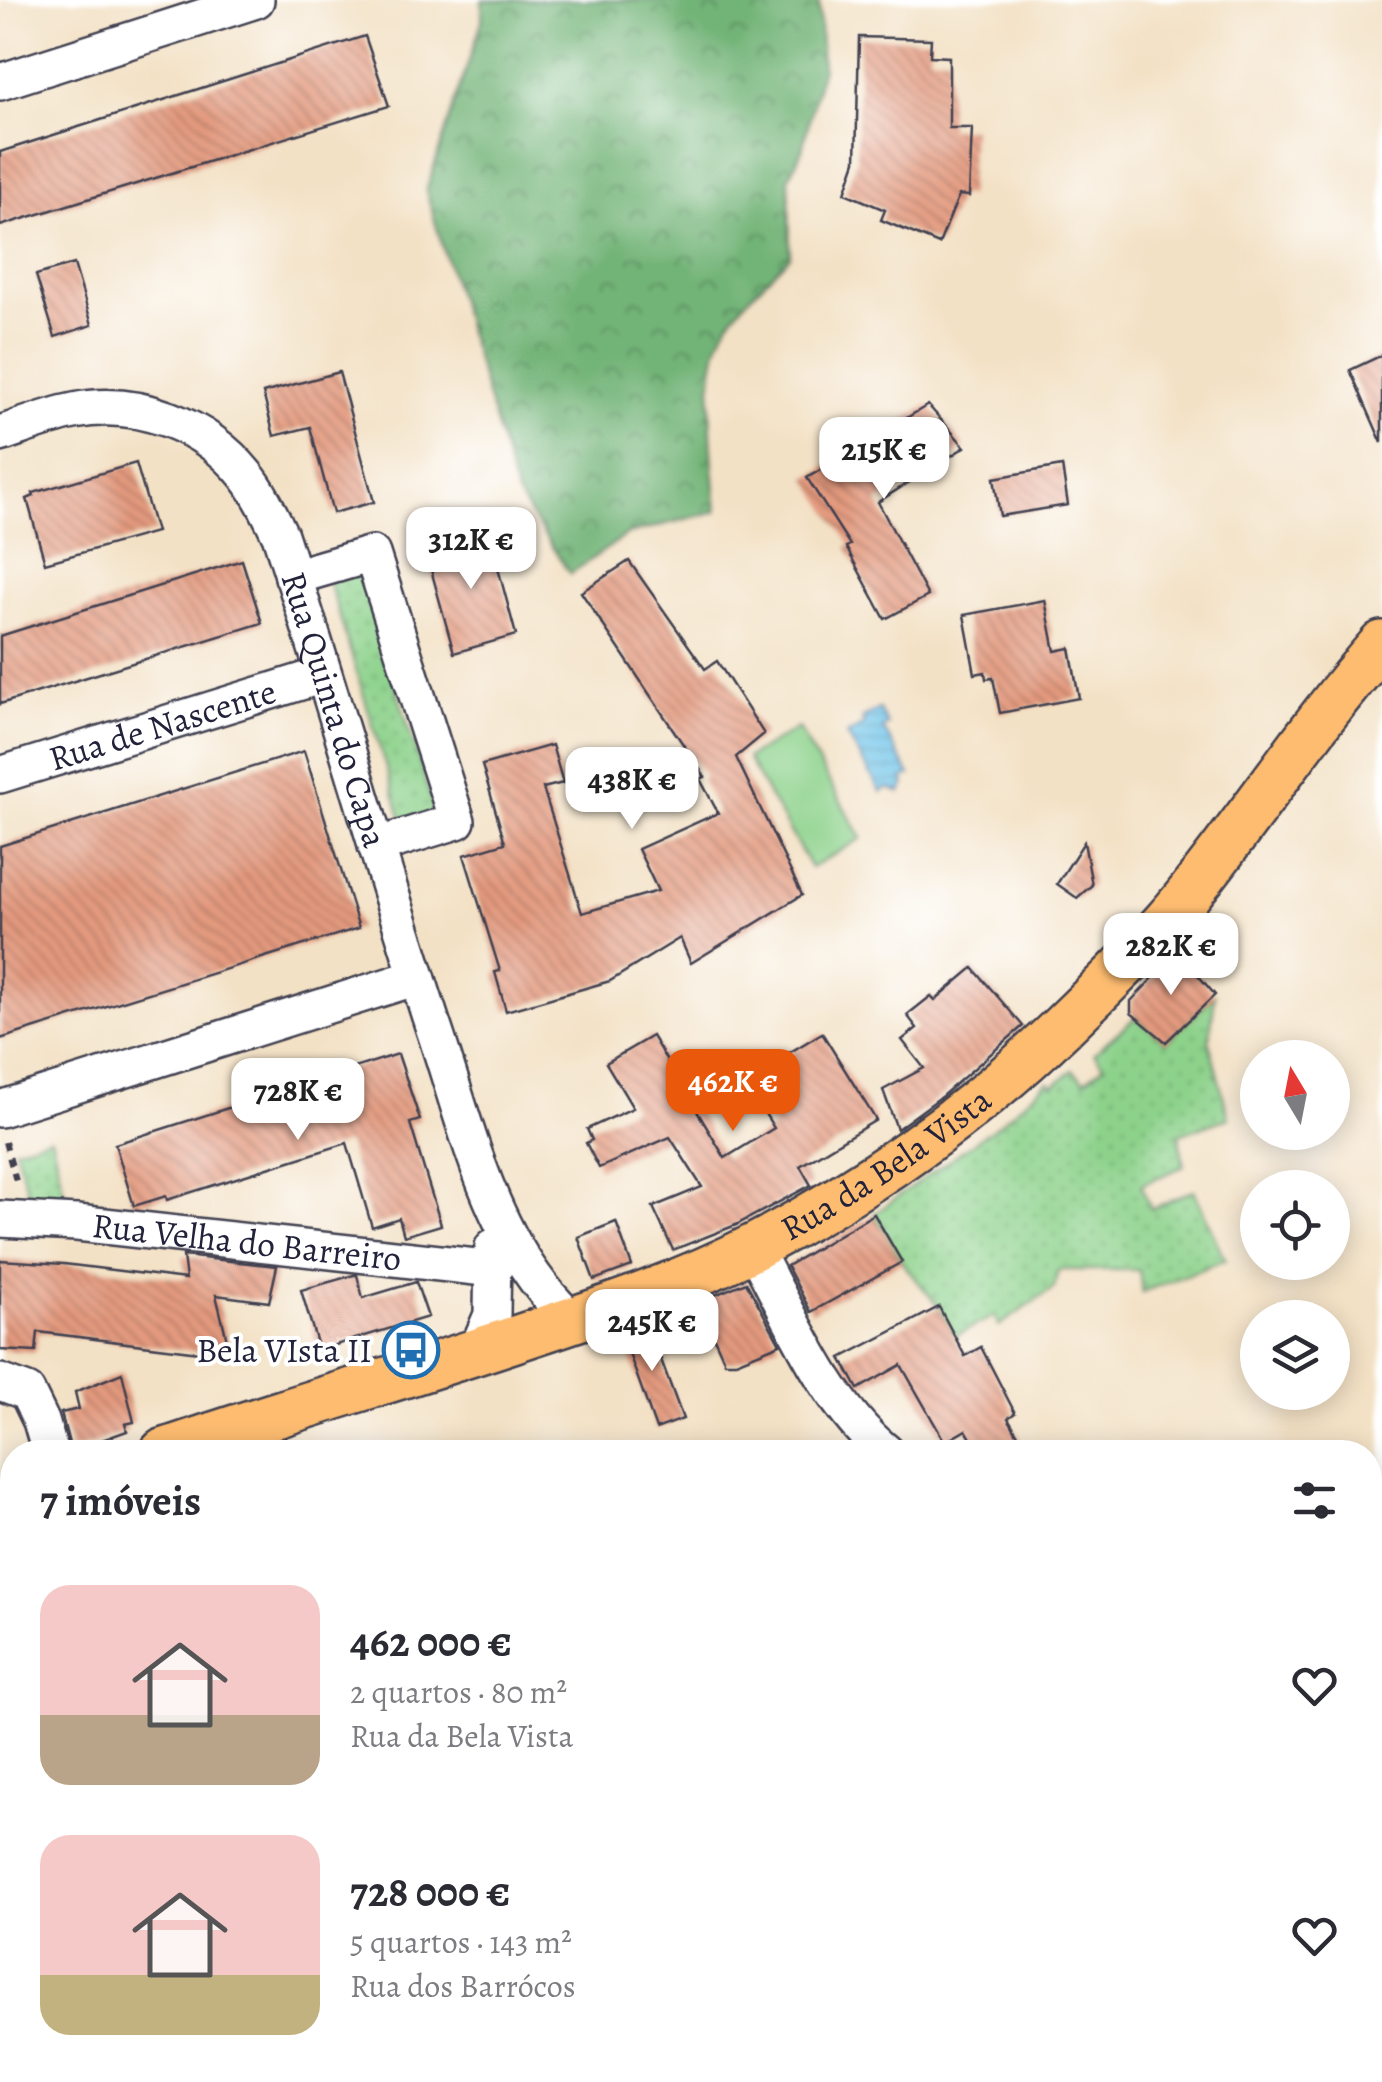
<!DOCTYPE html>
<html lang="pt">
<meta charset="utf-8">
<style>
:root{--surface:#fff;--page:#f2f2f3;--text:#2b2b33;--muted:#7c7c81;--accent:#ea580c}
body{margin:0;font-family:Alegreya,serif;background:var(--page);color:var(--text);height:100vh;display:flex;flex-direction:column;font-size:38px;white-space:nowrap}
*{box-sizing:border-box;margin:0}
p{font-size:32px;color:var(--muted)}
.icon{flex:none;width:55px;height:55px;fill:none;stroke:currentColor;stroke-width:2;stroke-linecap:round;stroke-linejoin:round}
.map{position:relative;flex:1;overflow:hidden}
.side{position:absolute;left:0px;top:1440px;width:1382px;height:642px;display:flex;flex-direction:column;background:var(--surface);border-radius:40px 40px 0 0;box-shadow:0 5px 25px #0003}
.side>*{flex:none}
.needle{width:65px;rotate:350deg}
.tools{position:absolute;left:1240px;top:1040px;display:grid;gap:20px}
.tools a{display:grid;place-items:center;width:110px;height:110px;border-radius:50%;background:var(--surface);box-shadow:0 5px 25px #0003;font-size:50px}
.price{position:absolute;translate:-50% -85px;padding:0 22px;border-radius:20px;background:#fff;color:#222;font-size:32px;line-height:65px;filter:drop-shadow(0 2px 5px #0008)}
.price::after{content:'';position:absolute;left:50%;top:60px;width:30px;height:22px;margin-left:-15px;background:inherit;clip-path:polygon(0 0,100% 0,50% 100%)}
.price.active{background:var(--accent);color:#fff}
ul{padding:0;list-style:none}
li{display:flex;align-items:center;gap:30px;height:250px;padding:0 40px}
li span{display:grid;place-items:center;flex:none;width:280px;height:200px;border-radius:30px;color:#555}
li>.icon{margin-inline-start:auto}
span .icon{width:120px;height:120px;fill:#fffc;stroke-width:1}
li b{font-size:42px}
h2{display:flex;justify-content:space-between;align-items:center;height:120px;padding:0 40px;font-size:42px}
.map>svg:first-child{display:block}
</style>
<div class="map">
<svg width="1382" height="2082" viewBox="0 0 1382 2082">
<defs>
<pattern id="grass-dots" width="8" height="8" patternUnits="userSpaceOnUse" patternTransform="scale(2.5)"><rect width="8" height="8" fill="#8dd28b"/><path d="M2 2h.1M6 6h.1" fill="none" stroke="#79b479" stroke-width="1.8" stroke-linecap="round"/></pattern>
<pattern id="forest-crowns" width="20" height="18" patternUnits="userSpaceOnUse" patternTransform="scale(2.5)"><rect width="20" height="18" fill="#72b477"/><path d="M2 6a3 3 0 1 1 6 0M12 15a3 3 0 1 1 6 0" fill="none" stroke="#5d9263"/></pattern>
<pattern id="water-rules" width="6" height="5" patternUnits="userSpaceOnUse" patternTransform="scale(2.5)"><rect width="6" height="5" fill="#6bc2e8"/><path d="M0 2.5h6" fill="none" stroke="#5ca6c8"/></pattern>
<pattern id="building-back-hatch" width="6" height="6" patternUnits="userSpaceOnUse" patternTransform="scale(2.5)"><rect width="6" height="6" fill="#e39a7e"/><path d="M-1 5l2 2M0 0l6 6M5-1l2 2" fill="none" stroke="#b87d68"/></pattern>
</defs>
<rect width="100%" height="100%" fill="#fff"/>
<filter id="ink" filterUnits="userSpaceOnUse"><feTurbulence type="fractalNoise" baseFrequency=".01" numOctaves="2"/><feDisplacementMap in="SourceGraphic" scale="20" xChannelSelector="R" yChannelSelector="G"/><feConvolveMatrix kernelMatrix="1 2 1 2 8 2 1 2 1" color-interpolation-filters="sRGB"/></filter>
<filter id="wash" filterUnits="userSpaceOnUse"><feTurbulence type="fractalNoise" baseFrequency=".0048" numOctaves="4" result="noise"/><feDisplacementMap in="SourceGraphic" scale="40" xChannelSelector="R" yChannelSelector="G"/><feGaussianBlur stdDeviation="2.25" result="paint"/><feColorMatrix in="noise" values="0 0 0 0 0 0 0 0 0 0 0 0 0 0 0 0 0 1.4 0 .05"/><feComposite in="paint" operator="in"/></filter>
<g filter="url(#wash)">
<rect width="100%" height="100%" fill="#f3e1c5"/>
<g fill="url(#grass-dots)" stroke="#587a63" stroke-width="2.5">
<polygon points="361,572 435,813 403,823 329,582"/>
<polygon points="1215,995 1209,1042 1229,1118 1179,1134 1184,1166 1141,1185 1151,1209 1194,1190 1225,1260 1142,1292 1139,1270 1058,1270 1054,1288 999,1326 994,1316 935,1347 953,1333 939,1307 902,1262 874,1214 998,1125 1048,1081 1053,1086 1073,1070 1084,1081 1104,1066 1094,1053 1136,1017 1166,1042"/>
<polygon points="51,1137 68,1209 32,1207 15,1148"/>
<polygon points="307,2070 547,2070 552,2082 325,2082"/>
<polygon points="1253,2070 1356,2070 1328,2082 1258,2082"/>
</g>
<path fill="url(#forest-crowns)" stroke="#4a6b59" stroke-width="2.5" d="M482,0H819L822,68L802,150L789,178L790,256C770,277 736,306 723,333C702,377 713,462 717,511L628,534L570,574L516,493L426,191L482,21Z"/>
<polygon fill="#8dd28b" stroke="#587a63" stroke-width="2.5" points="798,728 862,838 811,868 747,758"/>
<polygon fill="url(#water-rules)" stroke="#467292" stroke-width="2.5" points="879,709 888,725 883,728 910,775 903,779 905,783 901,793 888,788 881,792 847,735 865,724 862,719"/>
<g id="blocks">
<g fill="url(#building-back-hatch)">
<polygon points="365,36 389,106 0,226 0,152"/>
<polygon points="859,37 931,39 930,56 949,57 949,128 972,128 969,196 959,195 939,244 881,220 885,210 845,193 856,161"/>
<polygon points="74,264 92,325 55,337 36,275"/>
<polygon points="1382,355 1382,443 1350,370"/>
<polygon points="339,372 374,502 333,513 310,427 274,436 263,393"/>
<polygon points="928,405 965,447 878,502 928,596 885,619 846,547 850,545 807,478"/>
<polygon points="136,463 156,532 45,563 27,499 34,496 33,493"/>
<polygon points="1062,466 1068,505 1000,516 994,478"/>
<polygon points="488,531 516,635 454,653 425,548"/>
<polygon points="242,560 262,623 0,704 0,636"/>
<polygon points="629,561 705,669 717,661 764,734 736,757 802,895 691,963 680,938 610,981 506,1011 495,972 500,971 464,855 505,843 482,765 552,745 563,783 543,788 582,913 658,891 638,849 718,813 700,779 705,777 581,592"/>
<polygon points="1045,600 1055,651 1070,648 1079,698 1000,713 993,678 986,679 985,672 975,674 964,615"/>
<polygon points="304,751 359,928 0,1039 0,846"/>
<polygon points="1084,842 1092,885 1077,898 1057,884"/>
<polygon points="1178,952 1215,995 1166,1042 1131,1013 1131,1001"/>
<polygon points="973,968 1023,1026 942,1096 897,1129 883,1090 924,1068 902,1040 917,1028 907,1015 931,996 935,1000"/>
<polygon points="822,1033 876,1120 800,1166 811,1185 736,1225 673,1250 653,1207 702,1187 670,1137 599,1168 586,1143 592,1140 587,1129 633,1108 606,1063 652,1036 725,1158 774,1128 744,1080"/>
<polygon points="398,1054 420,1120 410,1123 441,1225 404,1236 399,1218 372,1227 347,1143 167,1200 166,1196 134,1206 115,1144"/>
<polygon points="874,1214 902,1262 811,1312 787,1266"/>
<polygon points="616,1222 632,1266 594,1280 578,1237"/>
<polygon points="183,1256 277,1266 269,1302 216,1295 231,1356 38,1332 36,1352 0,1350 0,1260 64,1264 186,1279"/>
<polygon points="354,1275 357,1275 363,1298 416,1282 428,1317 319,1350 301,1290"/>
<polygon points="746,1282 780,1344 736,1362 725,1362 698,1302"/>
<polygon points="939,1307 965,1356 981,1347 1015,1413 1008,1418 1028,1452 979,1452 966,1430 945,1442 901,1365 858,1389 841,1358"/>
<polygon points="652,1320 661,1344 656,1346 683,1419 656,1429 621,1331"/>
<polygon points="122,1373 134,1422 125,1424 127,1431 71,1451 61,1413 79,1409 75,1392"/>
</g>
</g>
</g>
<g filter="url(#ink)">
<use href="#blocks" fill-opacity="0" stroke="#413f50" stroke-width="2.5"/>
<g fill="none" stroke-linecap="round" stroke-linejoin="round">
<g stroke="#413f50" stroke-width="40">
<g id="minor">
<polyline points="0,82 256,0"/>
<path id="s1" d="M0,434C24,426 49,416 74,411C137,398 206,425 246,475C261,493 270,515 280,535C334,699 380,865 434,1029C468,1129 491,1246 572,1320"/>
<polyline points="293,577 372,554 457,821 376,846"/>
<path id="s2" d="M0,775L323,675"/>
<polyline points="0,1109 417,977"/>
<path id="s3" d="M0,1219L77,1223L494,1269"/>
<path d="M753,1247C789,1313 827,1405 886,1452"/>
<polyline points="476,1352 492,1315 493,1247"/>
<polyline points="0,1382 27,1392 41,1421 50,1452"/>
<polyline points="1370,1718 1382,1713"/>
<polyline points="0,1923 12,1931"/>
<polyline points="224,2070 242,2082"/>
<polyline points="604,2070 608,2082"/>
<polyline points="1225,2070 1230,2082"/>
</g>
</g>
<g stroke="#413f50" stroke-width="50">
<g id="major">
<path id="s4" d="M163,1452C285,1410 409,1375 530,1334C606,1309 684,1283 756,1246C868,1187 971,1115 1062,1027C1104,986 1157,935 1192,890C1257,809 1313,722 1382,644"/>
<polyline points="0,1532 12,1523"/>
</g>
</g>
<polyline stroke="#413f50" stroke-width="6" stroke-dasharray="8 8" stroke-linecap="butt" points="5,1142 18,1188"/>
<use href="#minor" stroke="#fff" stroke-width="35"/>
<use href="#major" stroke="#fdbc70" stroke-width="45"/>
</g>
</g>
<defs>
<g id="bus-ring" transform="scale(2.875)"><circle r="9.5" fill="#fff" stroke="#1f6fb2" stroke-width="1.5"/><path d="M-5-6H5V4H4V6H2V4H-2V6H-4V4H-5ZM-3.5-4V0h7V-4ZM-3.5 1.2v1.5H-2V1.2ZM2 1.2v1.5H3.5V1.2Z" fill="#1f6fb2"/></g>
</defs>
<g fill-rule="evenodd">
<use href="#bus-ring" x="411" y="1350"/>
</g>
<g text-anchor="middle" stroke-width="8" stroke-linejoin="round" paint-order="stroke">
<g font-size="35" fill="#22223b" stroke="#fff">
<text dy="12" stroke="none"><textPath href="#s1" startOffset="522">Rua Quinta do Capa</textPath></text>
<text dy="12" stroke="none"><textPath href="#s2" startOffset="170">Rua de Nascente</textPath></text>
<text dy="12" stroke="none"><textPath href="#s4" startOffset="782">Rua da Bela Vista</textPath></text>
<text dy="12" stroke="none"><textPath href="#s3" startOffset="248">Rua Velha do Barreiro</textPath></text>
</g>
<g font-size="35" fill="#22223b" stroke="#fff" text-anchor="end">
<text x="372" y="1362">Bela VIsta II</text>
</g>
</g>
</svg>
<div class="tools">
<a><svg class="needle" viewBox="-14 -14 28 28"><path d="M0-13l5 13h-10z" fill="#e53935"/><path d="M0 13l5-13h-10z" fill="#7c7c81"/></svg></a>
<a><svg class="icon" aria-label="locate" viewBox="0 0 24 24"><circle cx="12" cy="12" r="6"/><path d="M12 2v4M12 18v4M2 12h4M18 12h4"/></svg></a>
<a><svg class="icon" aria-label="layers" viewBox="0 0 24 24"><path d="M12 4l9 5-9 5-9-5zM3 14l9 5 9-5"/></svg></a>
</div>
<b class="price" style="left:884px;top:502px">215K €</b>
<b class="price" style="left:471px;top:592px">312K €</b>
<b class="price" style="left:632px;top:832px">438K €</b>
<b class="price" style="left:1171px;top:998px">282K €</b>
<b class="price active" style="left:733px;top:1134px">462K €</b>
<b class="price" style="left:298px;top:1143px">728K €</b>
<b class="price" style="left:652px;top:1374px">245K €</b>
<section class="side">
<h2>7 imóveis<svg class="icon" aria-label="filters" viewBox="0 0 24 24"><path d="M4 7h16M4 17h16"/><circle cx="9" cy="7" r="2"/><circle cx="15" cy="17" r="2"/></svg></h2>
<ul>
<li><span style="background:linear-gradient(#f6c9c9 65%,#b9a48a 0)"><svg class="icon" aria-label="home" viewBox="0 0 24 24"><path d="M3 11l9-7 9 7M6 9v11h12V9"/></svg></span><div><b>462 000 €</b><p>2 quartos · 80 m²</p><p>Rua da Bela Vista</p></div><svg class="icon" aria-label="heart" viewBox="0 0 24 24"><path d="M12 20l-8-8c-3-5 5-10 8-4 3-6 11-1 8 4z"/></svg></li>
<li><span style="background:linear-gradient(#f6c9c9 70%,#c2b280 0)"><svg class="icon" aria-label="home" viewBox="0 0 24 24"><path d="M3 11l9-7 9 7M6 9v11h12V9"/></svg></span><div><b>728 000 €</b><p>5 quartos · 143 m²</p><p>Rua dos Barrócos</p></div><svg class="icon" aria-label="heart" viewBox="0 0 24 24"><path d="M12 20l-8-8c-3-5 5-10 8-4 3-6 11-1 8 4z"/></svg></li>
</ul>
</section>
</div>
